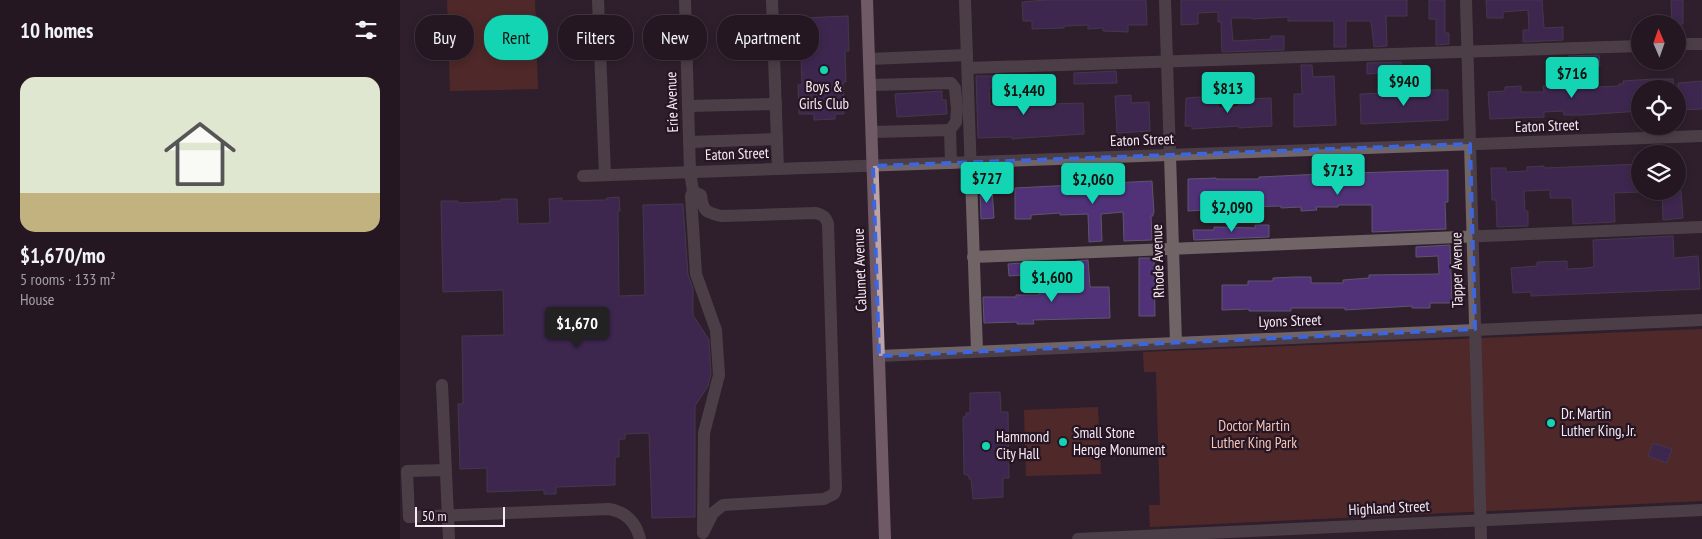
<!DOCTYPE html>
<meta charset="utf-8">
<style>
:root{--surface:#241722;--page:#2c202a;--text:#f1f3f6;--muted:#a39fa5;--line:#413640;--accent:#14d5b3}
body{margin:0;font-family:"PT Sans Narrow",sans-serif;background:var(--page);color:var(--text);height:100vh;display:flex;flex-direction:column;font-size:19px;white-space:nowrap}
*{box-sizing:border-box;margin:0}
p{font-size:16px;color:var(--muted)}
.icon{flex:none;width:28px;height:28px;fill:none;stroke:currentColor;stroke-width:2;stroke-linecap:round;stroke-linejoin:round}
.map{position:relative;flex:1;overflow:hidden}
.panel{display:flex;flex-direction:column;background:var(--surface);width:400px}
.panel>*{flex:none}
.top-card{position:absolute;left:15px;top:15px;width:475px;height:45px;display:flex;gap:10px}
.needle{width:32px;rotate:358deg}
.controls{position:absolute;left:1231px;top:15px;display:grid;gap:10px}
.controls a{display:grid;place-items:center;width:55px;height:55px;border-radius:50%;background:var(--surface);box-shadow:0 2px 8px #0003,0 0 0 1px var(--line);font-size:25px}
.scale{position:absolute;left:15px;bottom:12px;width:90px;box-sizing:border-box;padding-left:5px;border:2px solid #f6ebf4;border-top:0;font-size:14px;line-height:18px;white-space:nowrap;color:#f6ebf4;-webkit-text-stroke:4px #261523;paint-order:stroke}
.price{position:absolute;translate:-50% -42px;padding:0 11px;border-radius:5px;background:var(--accent);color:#111;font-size:16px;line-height:32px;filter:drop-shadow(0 1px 2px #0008)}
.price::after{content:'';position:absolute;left:50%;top:30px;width:15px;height:11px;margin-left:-8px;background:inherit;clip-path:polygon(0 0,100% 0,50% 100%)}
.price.current{background:#222;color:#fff}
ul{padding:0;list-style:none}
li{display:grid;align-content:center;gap:10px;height:265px;padding:0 20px}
li span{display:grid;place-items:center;height:155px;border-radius:15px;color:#555}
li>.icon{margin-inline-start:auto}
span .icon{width:90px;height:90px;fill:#fffc;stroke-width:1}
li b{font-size:21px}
h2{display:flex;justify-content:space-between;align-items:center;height:60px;padding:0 20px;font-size:21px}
.pill{padding:0 18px;border-radius:20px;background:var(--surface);box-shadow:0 2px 8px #0003,0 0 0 1px var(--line);font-size:18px;line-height:45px}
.pill.current{background:var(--accent);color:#111}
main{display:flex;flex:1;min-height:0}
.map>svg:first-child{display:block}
</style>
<main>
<section class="panel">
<h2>10 homes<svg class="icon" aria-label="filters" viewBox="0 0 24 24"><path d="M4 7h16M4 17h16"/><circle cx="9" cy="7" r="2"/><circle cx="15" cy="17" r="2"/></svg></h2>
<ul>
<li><span style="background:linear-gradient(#dfe7d0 75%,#c2b280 0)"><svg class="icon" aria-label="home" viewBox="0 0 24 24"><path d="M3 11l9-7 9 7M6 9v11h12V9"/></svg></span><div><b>$1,670/mo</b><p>5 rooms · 133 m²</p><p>House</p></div></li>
</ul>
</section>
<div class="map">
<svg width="1302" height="539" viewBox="0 0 1302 539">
<rect width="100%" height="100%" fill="#301f2d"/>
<g fill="#773424">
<polygon points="47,0 135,0 138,89 50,91"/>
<polygon points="1302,329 1302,501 750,527 749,505 760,505 756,372 744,372 743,352"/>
<polygon points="698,407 701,474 626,476 624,410"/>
</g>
<g fill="#513279" stroke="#5d566c">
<polygon points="646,0 746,0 747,25 728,25 728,32 703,31 703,28 688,29 688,25 664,26 664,28 632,29 632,21 623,21 622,2"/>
<polygon points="781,0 1007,0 1007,16 986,16 987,46 974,47 971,21 946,21 946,47 934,47 934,21 888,21 888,17 852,19 852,18 831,18 833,41 871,39 871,36 884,36 884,50 822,52 821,22 818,22 818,12 798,13 798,24 781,25"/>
<polygon points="1029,0 1045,0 1045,33 1049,33 1049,44 1036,45 1036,19 1029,19"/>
<polygon points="1086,0 1142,0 1144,28 1163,27 1163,40 1123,42 1123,30 1129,30 1128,10 1103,12 1103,18 1087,18"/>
<polygon points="1271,0 1283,0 1283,24 1272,24"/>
<polygon points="448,16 449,51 445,51 446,82 443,82 444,114 435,114 435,119 414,120 414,114 399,114 398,85 402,84 401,58 384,59 382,28 400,27 400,18"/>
<polygon points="1199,55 1200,66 1168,67 1168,56"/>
<polygon points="1001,62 1001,71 979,71 979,73 967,74 967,63"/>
<polygon points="901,65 912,65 913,77 934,76 936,125 894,127 894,94 902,94"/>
<polygon points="716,71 717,83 674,84 674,73"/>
<polygon points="576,76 607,76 606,88 589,88 590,106 683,103 684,134 622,138 612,139 612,137 578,138"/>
<polygon points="1253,79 1273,79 1274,89 1240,89 1240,111 1183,115 1164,115 1163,111 1144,112 1144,117 1090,119 1088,92 1105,91 1105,87 1121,86 1121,92 1144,92 1143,86 1198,84 1198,87 1219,86 1219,84 1223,84 1223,81"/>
<polygon points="1302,81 1302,109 1278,110 1278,83"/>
<polygon points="1003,90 1048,90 1048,120 961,124 960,94 981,93 981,92 1003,91"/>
<polygon points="542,91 542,100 546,100 547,114 497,117 495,94"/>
<polygon points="731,95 731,103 749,102 750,131 717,133 715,96"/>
<polygon points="800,97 800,101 818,100 818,108 839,107 839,99 871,98 872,126 839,128 839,126 792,129 792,126 785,126 786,98"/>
<polygon points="1240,164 1240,192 1214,193 1215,222 1173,224 1172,198 1150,198 1150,190 1124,191 1125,211 1128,211 1128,226 1097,227 1096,200 1092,200 1091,168 1106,168 1106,172 1127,171 1127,167 1144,166 1144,168"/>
<polygon points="1048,170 1048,202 1045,202 1046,229 972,232 972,205 938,205 938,207 916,207 917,210 901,211 901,207 881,208 881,206 804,208 804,210 788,211 788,179 816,178 816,179 859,179 859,177 922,174"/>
<polygon points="752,181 754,213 753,213 753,216 751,216 752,240 724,241 723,212 701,214 702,241 689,242 688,214 660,215 660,213 631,215 631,219 615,219 615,188"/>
<polygon points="592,188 594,218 581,219 580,189"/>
<polygon points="1262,191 1281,191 1283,218 1263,220"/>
<polygon points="219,197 220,211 218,211 219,296 245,295 243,205 283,204 288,275 293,288 293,315 309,340 311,374 308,386 295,406 295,517 252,518 249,433 225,434 225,439 219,439 219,457 215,457 215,485 156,487 156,494 144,494 144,490 87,492 87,468 60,469 58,404 63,404 62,336 104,335 103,290 43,292 41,201 58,201 58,203 101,201 101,199 117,199 118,224 150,223 149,199 162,198 162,201 206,200 207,198"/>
<polygon points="855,225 869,225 869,237 794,240 793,230 814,230 814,227 855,228"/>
<polygon points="1273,236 1274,258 1298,256 1300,289 1131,296 1131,292 1113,293 1111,268 1137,266 1137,262 1167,261 1167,269 1186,268 1194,267 1193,240"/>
<polygon points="1050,245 1052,303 1030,303 1030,308 1012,308 1012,306 945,310 945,308 891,308 891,311 849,311 849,309 822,310 822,285 848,285 848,281 873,281 873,278 895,277 911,277 911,283 943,283 943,280 969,278 969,275 1039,274 1038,256 1016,257 1016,247"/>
<polygon points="739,258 754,258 755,316 739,316"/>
<polygon points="688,260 690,287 709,287 710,318 633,320 634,324 617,324 617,322 584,323 583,297 616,297 616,295 639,295 639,293 671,292 671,284 677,284 676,261"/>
<polygon points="621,263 622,275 609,276 608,264"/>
<polygon points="600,392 601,412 608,412 609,478 603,478 603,497 573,499 571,479 569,479 569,476 564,474 563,417 566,417 566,413 570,413 570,393"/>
<polygon points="1253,443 1272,449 1267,463 1248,456"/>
</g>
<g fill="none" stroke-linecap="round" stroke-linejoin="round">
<g stroke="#706467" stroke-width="12">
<polyline points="198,0 205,175"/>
<polyline points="285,0 290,172 293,191 291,196 296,274 316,330 319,375 304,433 303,529"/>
<polyline points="372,0 378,169"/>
<polyline points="565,0 577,351"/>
<polyline points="765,0 776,342"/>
<polyline points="1066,0 1081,539"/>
<polyline points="1278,44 1302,44"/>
<polyline points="469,59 567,55"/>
<polyline points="568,68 1240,46"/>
<polyline points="470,85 551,83 555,88 557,109 556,122 550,130 551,163"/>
<polyline points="288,106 376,104"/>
<polyline points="472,132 550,130"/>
<polyline points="289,142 377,139"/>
<polyline points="183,176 1302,136"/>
<path d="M293,191L301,195C303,212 306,212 321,216L416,213C423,215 426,217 428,224L436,489L434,494L424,499L323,505L313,513L303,533"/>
<polyline points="573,257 1302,227"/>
<polyline points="479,356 1302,320"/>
<polyline points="42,385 49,539"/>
<path d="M46,470L7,471L9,517L209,509C226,512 236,522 240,539"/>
<polyline points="678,539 1302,510"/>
</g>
<polyline stroke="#bca3a8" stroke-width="12" points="467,0 485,539"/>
</g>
<path d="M0 0H1302V539H0ZM1070,144L1075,329L479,356L473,166Z" fill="#301f2d" fill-opacity=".55" fill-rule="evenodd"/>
<path fill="none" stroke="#3e66dc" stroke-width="4" stroke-dasharray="10 6" stroke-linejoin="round" d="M1070,144L1075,329L479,356L473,166Z"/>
<g fill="#14d5b3" stroke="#261523" stroke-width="2">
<circle cx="424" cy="70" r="5"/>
<circle cx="1151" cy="423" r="5"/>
<circle cx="663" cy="442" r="5"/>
<circle cx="586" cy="446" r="5"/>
</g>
<g text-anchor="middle" stroke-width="4.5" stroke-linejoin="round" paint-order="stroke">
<g font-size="15" fill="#f6ebf4" stroke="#261523" text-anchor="start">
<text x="424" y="92" text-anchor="middle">Boys &amp;<tspan x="424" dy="17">Girls Club</tspan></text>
<text x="1161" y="419">Dr. Martin<tspan x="1161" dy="17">Luther King, Jr.</tspan></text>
<text x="673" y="438">Small Stone<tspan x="673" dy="17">Henge Monument</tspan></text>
<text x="596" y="442">Hammond<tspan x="596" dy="17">City Hall</tspan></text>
</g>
<g font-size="15" fill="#f6ebf4" stroke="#261523">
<text transform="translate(272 102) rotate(-92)" y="5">Erie Avenue</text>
<text transform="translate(1147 126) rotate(-2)" y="5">Eaton Street</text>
<text transform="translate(742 140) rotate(-2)" y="5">Eaton Street</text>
<text transform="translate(337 154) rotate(-2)" y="5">Eaton Street</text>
<text transform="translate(758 261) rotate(-92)" y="5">Rhode Avenue</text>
<text transform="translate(460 270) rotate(-92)" y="5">Calumet Avenue</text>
<text transform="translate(1057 270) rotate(-91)" y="5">Tapper Avenue</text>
<text transform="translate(890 321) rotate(-2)" y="5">Lyons Street</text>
<text transform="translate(989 508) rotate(-3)" y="5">Highland Street</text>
</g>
<g font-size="15" fill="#f6c5b8" stroke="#261523">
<text x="854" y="431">Doctor Martin<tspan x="854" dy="17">Luther King Park</tspan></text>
</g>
</g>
</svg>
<div class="controls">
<a><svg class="needle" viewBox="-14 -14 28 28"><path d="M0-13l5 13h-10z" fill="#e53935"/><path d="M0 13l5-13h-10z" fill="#a39fa5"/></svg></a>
<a><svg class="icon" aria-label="locate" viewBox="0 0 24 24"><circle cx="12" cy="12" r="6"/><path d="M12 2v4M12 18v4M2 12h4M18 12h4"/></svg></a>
<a><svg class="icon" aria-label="layers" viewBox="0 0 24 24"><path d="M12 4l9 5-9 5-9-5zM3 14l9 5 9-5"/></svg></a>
</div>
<div class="scale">50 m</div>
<b class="price" style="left:1172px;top:99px">$716</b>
<b class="price" style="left:1004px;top:107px">$940</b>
<b class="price" style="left:828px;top:114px">$813</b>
<b class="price" style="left:624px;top:116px">$1,440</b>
<b class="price" style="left:938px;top:196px">$713</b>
<b class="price" style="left:587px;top:204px">$727</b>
<b class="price" style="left:693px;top:205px">$2,060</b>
<b class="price" style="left:832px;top:233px">$2,090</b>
<b class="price" style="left:652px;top:303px">$1,600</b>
<b class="price current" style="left:177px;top:349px">$1,670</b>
<div class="top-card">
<a class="pill">Buy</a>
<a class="pill current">Rent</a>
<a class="pill">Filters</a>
<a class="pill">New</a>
<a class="pill">Apartment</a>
</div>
</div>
</main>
